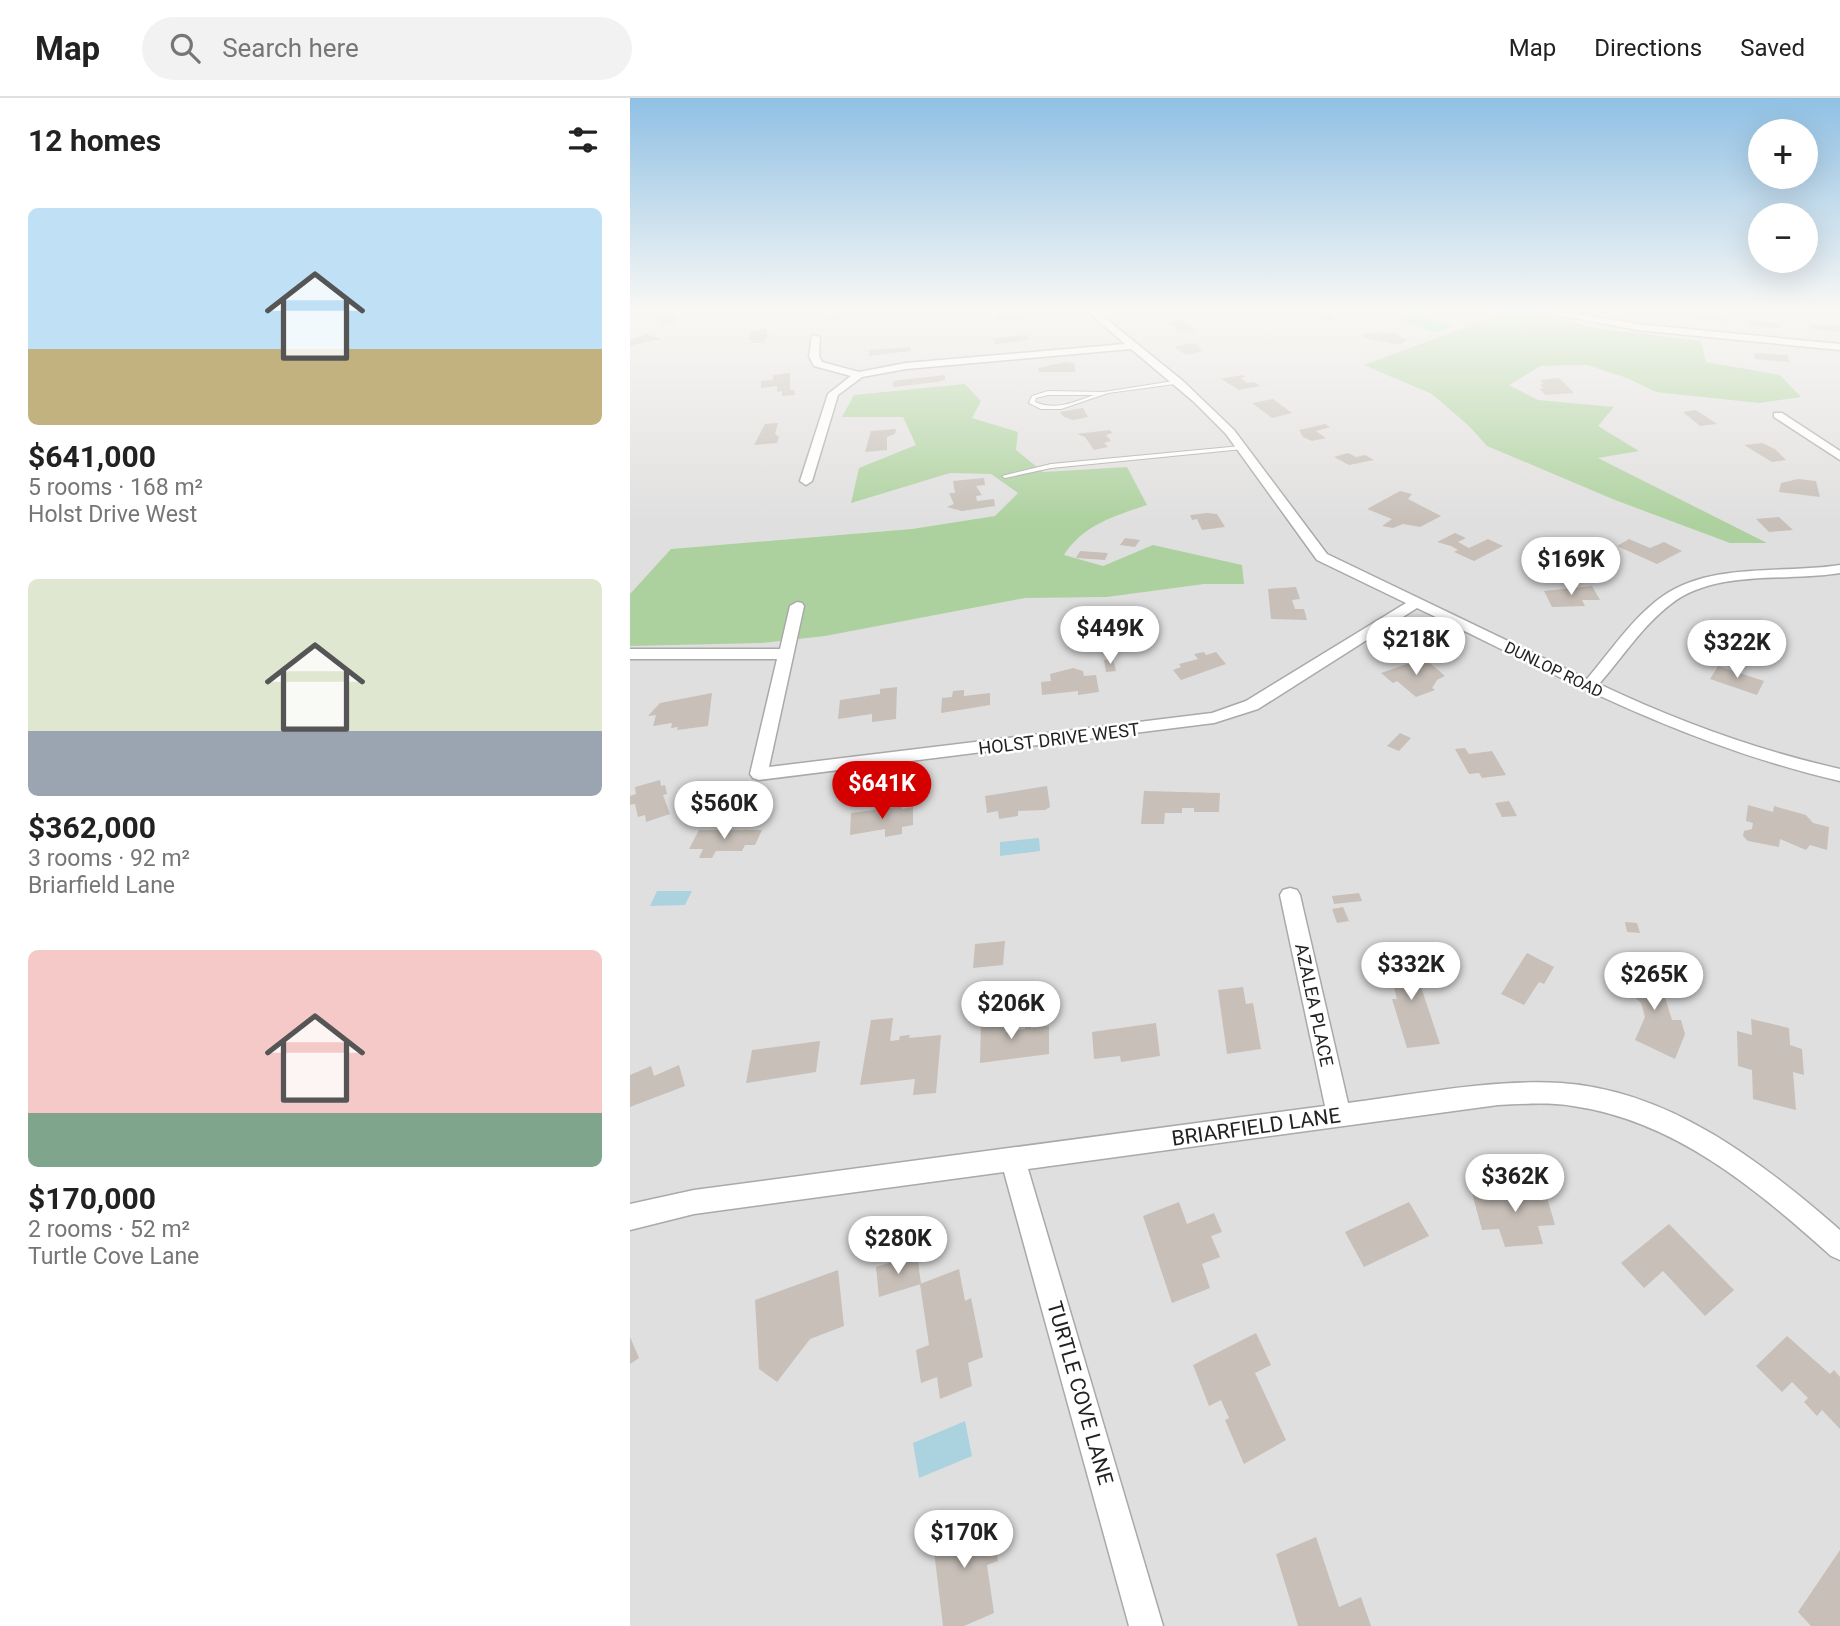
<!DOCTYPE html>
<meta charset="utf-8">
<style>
:root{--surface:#fff;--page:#f2f2f2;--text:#222;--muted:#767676;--line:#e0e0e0;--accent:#d40000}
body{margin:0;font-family:Roboto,sans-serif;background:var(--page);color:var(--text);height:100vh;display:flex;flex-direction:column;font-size:26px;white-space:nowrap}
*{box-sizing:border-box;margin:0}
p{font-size:23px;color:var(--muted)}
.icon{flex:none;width:38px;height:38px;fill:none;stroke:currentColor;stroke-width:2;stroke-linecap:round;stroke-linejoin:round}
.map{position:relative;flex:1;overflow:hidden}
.details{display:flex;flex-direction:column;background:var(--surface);width:630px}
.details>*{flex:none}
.tools{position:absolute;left:1118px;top:21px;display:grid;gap:14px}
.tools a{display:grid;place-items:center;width:70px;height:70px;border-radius:50%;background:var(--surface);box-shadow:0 7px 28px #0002;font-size:35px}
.price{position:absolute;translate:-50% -60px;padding:0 16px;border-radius:24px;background:#fff;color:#222;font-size:23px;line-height:46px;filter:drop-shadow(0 2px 4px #0008)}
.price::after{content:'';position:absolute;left:50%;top:42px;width:21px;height:16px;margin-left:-10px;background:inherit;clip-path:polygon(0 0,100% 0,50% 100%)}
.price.selected{background:var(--accent);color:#fff}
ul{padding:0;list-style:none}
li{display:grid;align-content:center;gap:14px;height:371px;padding:0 28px}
li span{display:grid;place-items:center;height:217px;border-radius:10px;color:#555}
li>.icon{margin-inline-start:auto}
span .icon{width:126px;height:126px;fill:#fffc;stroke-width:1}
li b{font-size:30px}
h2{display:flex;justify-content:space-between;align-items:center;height:84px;padding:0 28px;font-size:30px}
header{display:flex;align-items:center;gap:42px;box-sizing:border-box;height:98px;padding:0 35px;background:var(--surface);border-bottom:2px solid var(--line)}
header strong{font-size:33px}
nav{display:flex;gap:38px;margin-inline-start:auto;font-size:24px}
.search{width:490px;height:63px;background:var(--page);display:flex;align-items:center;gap:18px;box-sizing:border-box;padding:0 24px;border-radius:38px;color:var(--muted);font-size:26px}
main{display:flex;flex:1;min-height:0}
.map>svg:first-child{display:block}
</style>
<header>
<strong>Map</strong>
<div class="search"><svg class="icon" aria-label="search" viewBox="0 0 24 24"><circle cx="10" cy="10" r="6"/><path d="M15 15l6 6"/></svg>Search here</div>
<nav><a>Map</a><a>Directions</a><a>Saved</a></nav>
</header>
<main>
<section class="details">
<h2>12 homes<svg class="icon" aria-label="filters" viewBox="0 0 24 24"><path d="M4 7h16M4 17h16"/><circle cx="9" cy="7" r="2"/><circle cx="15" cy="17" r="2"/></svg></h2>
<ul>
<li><span style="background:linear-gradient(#bfe0f5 65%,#c2b280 0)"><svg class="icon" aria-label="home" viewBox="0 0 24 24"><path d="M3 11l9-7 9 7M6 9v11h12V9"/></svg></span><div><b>$641,000</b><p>5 rooms · 168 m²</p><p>Holst Drive West</p></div></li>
<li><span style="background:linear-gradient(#dfe7d0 70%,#9aa5b1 0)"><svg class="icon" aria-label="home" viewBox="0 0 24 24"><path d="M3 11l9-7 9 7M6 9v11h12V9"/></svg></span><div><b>$362,000</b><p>3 rooms · 92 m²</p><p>Briarfield Lane</p></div></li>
<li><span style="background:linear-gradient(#f6c9c9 75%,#7fa58c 0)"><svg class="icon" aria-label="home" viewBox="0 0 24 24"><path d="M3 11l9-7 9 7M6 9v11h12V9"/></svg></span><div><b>$170,000</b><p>2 rooms · 52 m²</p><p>Turtle Cove Lane</p></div></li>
</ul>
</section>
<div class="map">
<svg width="1210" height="1528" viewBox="0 0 1210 1528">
<rect width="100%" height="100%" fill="#f2efe9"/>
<rect fill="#e0dfdf" x="0" y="211" width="1210" height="1317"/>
<g fill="#add19e">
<polygon points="882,212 972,231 1071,243 1076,264 1150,277 1171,299 1129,305 1026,294 997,280 957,267 911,268 879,287 908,302 984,309 968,328 1009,353 968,360 1137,445 1100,445 985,402 857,348 839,328 802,296 734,267"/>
<path d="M335,286L351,303L342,320L388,334L386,352L413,374L497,369L517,407C484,418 453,427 434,457L473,468L523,447L612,467L614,486H574L477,499L395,500L195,538L132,545L0,548V496L41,451L282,431L365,418L388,395L361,376L320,375L221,405L229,370L286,347L273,319H212L224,297Z"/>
</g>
<polygon fill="#88e0be" points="786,216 823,228 805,235 768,222"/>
<g fill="#aad3df">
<polygon points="409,740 410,753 370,758 370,744"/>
<polygon points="27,793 62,793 55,807 20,808"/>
<polygon points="335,1323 342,1358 289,1380 283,1345"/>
</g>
<g fill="#c7bfb8">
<polygon points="827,211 854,211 861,215 846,217"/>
<polygon points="997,211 1007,211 1026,214 1023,218 1014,218 994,215"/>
<polygon points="1059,211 1087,215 1090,216 1085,218 1096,219 1096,225 1067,221 1067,217 1059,216"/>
<polygon points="684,212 697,214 708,218 699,223 672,216"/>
<polygon points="390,213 406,214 399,221 367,222 363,216"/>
<polygon points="41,215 48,222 46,224 32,227 25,218"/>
<polygon points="226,215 230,217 228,220 195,221 202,216"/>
<polygon points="551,222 565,232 550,234 538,224"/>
<polygon points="1117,222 1148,225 1150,230 1118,228"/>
<polygon points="1178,226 1209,228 1210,234 1181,231"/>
<polygon points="137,231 137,237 139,237 133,245 121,245 124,242 118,242 122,233"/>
<polygon points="754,234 770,236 766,238 778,241 769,247 735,240 731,236"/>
<polygon points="16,236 31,241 0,248 0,242"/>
<polygon points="398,237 400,241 386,244 365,246 363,240"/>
<polygon points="562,245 572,248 567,249 573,253 556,257 544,249"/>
<polygon points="280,249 281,253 239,258 239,252"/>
<polygon points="1124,255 1158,257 1159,264 1125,261"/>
<polygon points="435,264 444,265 446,274 409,274 408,270"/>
<polygon points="160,275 160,292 164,292 165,297 152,298 152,293 147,294 147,288 131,290 131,283 143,282 143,277"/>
<polygon points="315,277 315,282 308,284 263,289 263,283"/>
<polygon points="612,277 616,279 610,280 617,285 624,284 630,288 609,292 591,281"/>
<polygon points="929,280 944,295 916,297 909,291 914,290 910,287 913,286 911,282"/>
<polygon points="643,301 662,315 642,320 622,305"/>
<polygon points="453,310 458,319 443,322 434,319 430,314"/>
<polygon points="1065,312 1069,314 1087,326 1070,328 1053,314"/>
<polygon points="148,325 145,336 149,339 147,345 124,347 135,326"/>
<polygon points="695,326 700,329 686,333 696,340 682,343 673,339 669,332"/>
<polygon points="266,331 265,336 257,339 257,352 235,354 241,333"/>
<polygon points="480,332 482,335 476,337 481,343 474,345 478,349 464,352 455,339 447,336"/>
<polygon points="1132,345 1145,351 1156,362 1142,364 1114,347"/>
<polygon points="718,355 726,359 735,357 744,362 719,367 704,359"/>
<polygon points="354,380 355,387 346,388 352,397 346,398 347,403 364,401 365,408 332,413 317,409 324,406 319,395 325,395 323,383"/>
<polygon points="1168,381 1186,383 1190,399 1149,394 1151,385"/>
<polygon points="770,393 782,396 778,401 811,418 790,429 773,426 763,430 752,428 762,421 737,411"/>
<polygon points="577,415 587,416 595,429 572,432 567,421 562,422 560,417"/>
<polygon points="1149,419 1163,432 1139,434 1126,421"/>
<polygon points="825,435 836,440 828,444 839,450 858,441 873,448 844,463 824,454 828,452 821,448 807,444"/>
<polygon points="495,440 510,442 505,449 490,447"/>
<polygon points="999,441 1020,450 1034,444 1052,453 1027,466 987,448"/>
<polygon points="450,453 478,455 475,462 446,460"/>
<polygon points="962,488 970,502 952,502 955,508 922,509 914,493"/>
<polygon points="666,489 670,501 662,502 665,511 674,511 677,522 641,521 638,491"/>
<polygon points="574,554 576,557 586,554 596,566 551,582 543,572 551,569 549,566 568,561 564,556"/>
<polygon points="794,560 815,578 807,582 802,590 805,592 786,599 767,583 763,585 751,575"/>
<polygon points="483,561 486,573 476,574 474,562"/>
<polygon points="1088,568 1134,583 1127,597 1080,581"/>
<polygon points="443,570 453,573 454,578 466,577 469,594 448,597 448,593 412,597 411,584 421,583 420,576"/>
<polygon points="267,589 266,621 242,624 242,616 208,621 210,602 250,596 250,591"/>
<polygon points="334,592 334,598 360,595 360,607 311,615 312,600 322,599 323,593"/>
<polygon points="82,595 78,628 47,632 48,629 41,630 42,625 23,628 26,617 18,618 30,605"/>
<polygon points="770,635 781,640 769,653 757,648"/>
<polygon points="835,650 839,656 862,653 876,677 852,680 849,675 839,676 825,651"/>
<polygon points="30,682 31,688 35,687 37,696 33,697 40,716 16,724 15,717 8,719 5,706 0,707 0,698 6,696 5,689"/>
<polygon points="417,688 420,709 415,712 388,713 388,718 369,721 368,713 357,715 355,698"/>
<polygon points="514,693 590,695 589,714 564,714 564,710 552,710 552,715 535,715 534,726 511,726"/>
<polygon points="879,703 887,718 872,719 865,705"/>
<polygon points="1118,707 1143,714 1144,708 1176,717 1183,725 1199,729 1197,752 1180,747 1176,752 1150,741 1149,749 1118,743 1113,738 1114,733 1122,731 1123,725 1116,723"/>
<polygon points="272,708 272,711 283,709 283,727 272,729 272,736 255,739 255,731 220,737 221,715"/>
<polygon points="69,732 132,732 125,747 115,747 112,753 86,753 82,760 69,760 73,751 59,751"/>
<polygon points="729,795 732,803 704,806 702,798"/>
<polygon points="713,809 719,823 707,825 702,811"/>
<polygon points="995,824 1007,825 1010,835 997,834"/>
<polygon points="375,843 373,867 343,870 345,846"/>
<polygon points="778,850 810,946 777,950 762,901 767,901 764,890 766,889 755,853"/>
<polygon points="897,855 924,869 914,886 909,884 894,907 871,896"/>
<polygon points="991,869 1026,870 1042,922 1051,922 1055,936 1045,961 1005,942 1015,919 1011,905 998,893"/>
<polygon points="613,889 616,906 623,905 631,951 597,956 588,892"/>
<polygon points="375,919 375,934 395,931 395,927 401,926 401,930 419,928 419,956 350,965 351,922"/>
<polygon points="263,920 260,943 269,942 270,938 280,937 279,940 311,937 306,995 283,997 285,981 230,987 241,922"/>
<polygon points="1121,921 1159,930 1160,947 1172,951 1174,977 1163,974 1166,1012 1123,1001 1122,972 1108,968 1107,933 1122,937"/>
<polygon points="526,925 530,958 491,964 490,958 464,961 462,934"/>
<polygon points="190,943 186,974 116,985 122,952"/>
<polygon points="49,967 55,988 0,1009 0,977 21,968 24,978"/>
<polygon points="914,1089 925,1127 908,1128 913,1146 875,1149 869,1131 852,1132 842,1095"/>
<polygon points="549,1104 557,1126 584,1115 592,1134 581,1138 590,1159 572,1166 580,1190 542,1205 513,1118"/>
<polygon points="779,1104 799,1138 734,1169 715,1134"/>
<polygon points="1039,1126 1104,1192 1075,1218 1033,1173 1014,1190 991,1165"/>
<polygon points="287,1156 291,1186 249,1199 246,1169"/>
<polygon points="329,1171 335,1203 341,1200 353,1259 338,1265 342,1288 310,1301 307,1279 291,1285 286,1252 299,1247 290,1186"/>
<polygon points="208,1172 214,1228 180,1241 147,1284 129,1271 125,1202"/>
<polygon points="626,1235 641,1267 625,1275 656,1342 614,1366 595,1322 599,1320 591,1302 579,1308 563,1267"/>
<polygon points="1157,1238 1200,1276 1204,1272 1210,1279 1210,1331 1192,1312 1187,1318 1174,1304 1178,1300 1162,1284 1152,1294 1126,1268"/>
<polygon points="0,1239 9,1260 0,1266"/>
<polygon points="336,1413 339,1434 362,1424 368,1463 357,1467 364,1515 334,1528 313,1528 301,1428"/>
<polygon points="686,1439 709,1509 731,1499 741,1528 668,1528 646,1456"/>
<polygon points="1210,1452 1210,1528 1181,1528 1168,1514"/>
</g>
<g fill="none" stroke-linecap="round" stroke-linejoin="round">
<g stroke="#a9a9a9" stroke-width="2">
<g id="lane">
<path d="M550,282L552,283V285L478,295L431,311H411L399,305L402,298L418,293L474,294ZM418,297H464C444,304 426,313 405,304L406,300Z"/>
<polygon points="611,348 613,349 613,351 421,370 375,380 372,378 421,366"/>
</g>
</g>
<g stroke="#a9a9a9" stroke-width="3">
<g id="street">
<path d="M455,211H464L553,283L604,332L697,456L957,581C980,554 1003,519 1033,498C1082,464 1153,476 1210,467V475C1157,484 1086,471 1041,506C1013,527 992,560 969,586C1047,623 1126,652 1210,671V683C1058,648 926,577 787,510L628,611L584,625L129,682L123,680L120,676L147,561H0V551H150L160,508L167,504L172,505L174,508L139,669L582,615L616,603L776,505L687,462L596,336L563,303L501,251L276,271L232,279L208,297L182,383L176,387L170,383L198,296L221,278L184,268L179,258L182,237L190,239L189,258L192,264L229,274L276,265L495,246Z"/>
<polygon points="898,211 917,211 1007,226 1210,246 1210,252 1007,232"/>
<polygon points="1144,315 1152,315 1210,353 1210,362 1144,319"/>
<path d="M660,790L667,792L670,797L718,1005C788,996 860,981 931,985C1039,992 1131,1063 1210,1132V1162L1201,1158C1126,1091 1046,1023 943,1008C918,1004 893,1006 868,1007L398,1071L533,1528H499L374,1074L64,1116L0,1132V1106L64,1092L695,1008L650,797L653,792Z"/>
</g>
</g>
<use href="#lane" fill="#fff" fill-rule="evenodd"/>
<use href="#street" fill="#fff" fill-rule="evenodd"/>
</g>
<linearGradient id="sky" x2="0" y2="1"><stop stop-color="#8fc0e4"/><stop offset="0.5" stop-color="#f9f8f5"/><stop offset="1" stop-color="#f9f8f5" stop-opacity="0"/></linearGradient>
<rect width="1210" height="425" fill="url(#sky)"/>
<g text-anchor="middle" stroke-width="5" stroke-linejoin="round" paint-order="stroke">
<g font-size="16" fill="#222" stroke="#fff">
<text transform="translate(924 571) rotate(26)" y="6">DUNLOP ROAD</text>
</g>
<g font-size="18" fill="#222" stroke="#fff">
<text transform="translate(429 641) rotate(-7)" y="6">HOLST DRIVE WEST</text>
<text transform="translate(684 907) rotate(78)" y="6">AZALEA PLACE</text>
</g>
<g font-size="21" fill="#222" stroke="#fff">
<text transform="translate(626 1029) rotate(-8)" y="7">BRIARFIELD LANE</text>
<text transform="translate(450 1295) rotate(74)" y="7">TURTLE COVE LANE</text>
</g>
</g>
</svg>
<div class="tools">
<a>+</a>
<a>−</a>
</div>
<b class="price" style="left:941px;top:499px">$169K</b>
<b class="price" style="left:480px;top:568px">$449K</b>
<b class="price" style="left:786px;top:579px">$218K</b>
<b class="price" style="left:1107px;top:582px">$322K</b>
<b class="price selected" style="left:252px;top:723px">$641K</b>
<b class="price" style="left:94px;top:743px">$560K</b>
<b class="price" style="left:781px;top:904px">$332K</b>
<b class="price" style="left:1024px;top:914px">$265K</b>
<b class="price" style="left:381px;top:943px">$206K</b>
<b class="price" style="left:885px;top:1116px">$362K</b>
<b class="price" style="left:268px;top:1178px">$280K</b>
<b class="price" style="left:334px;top:1472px">$170K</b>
</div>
</main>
